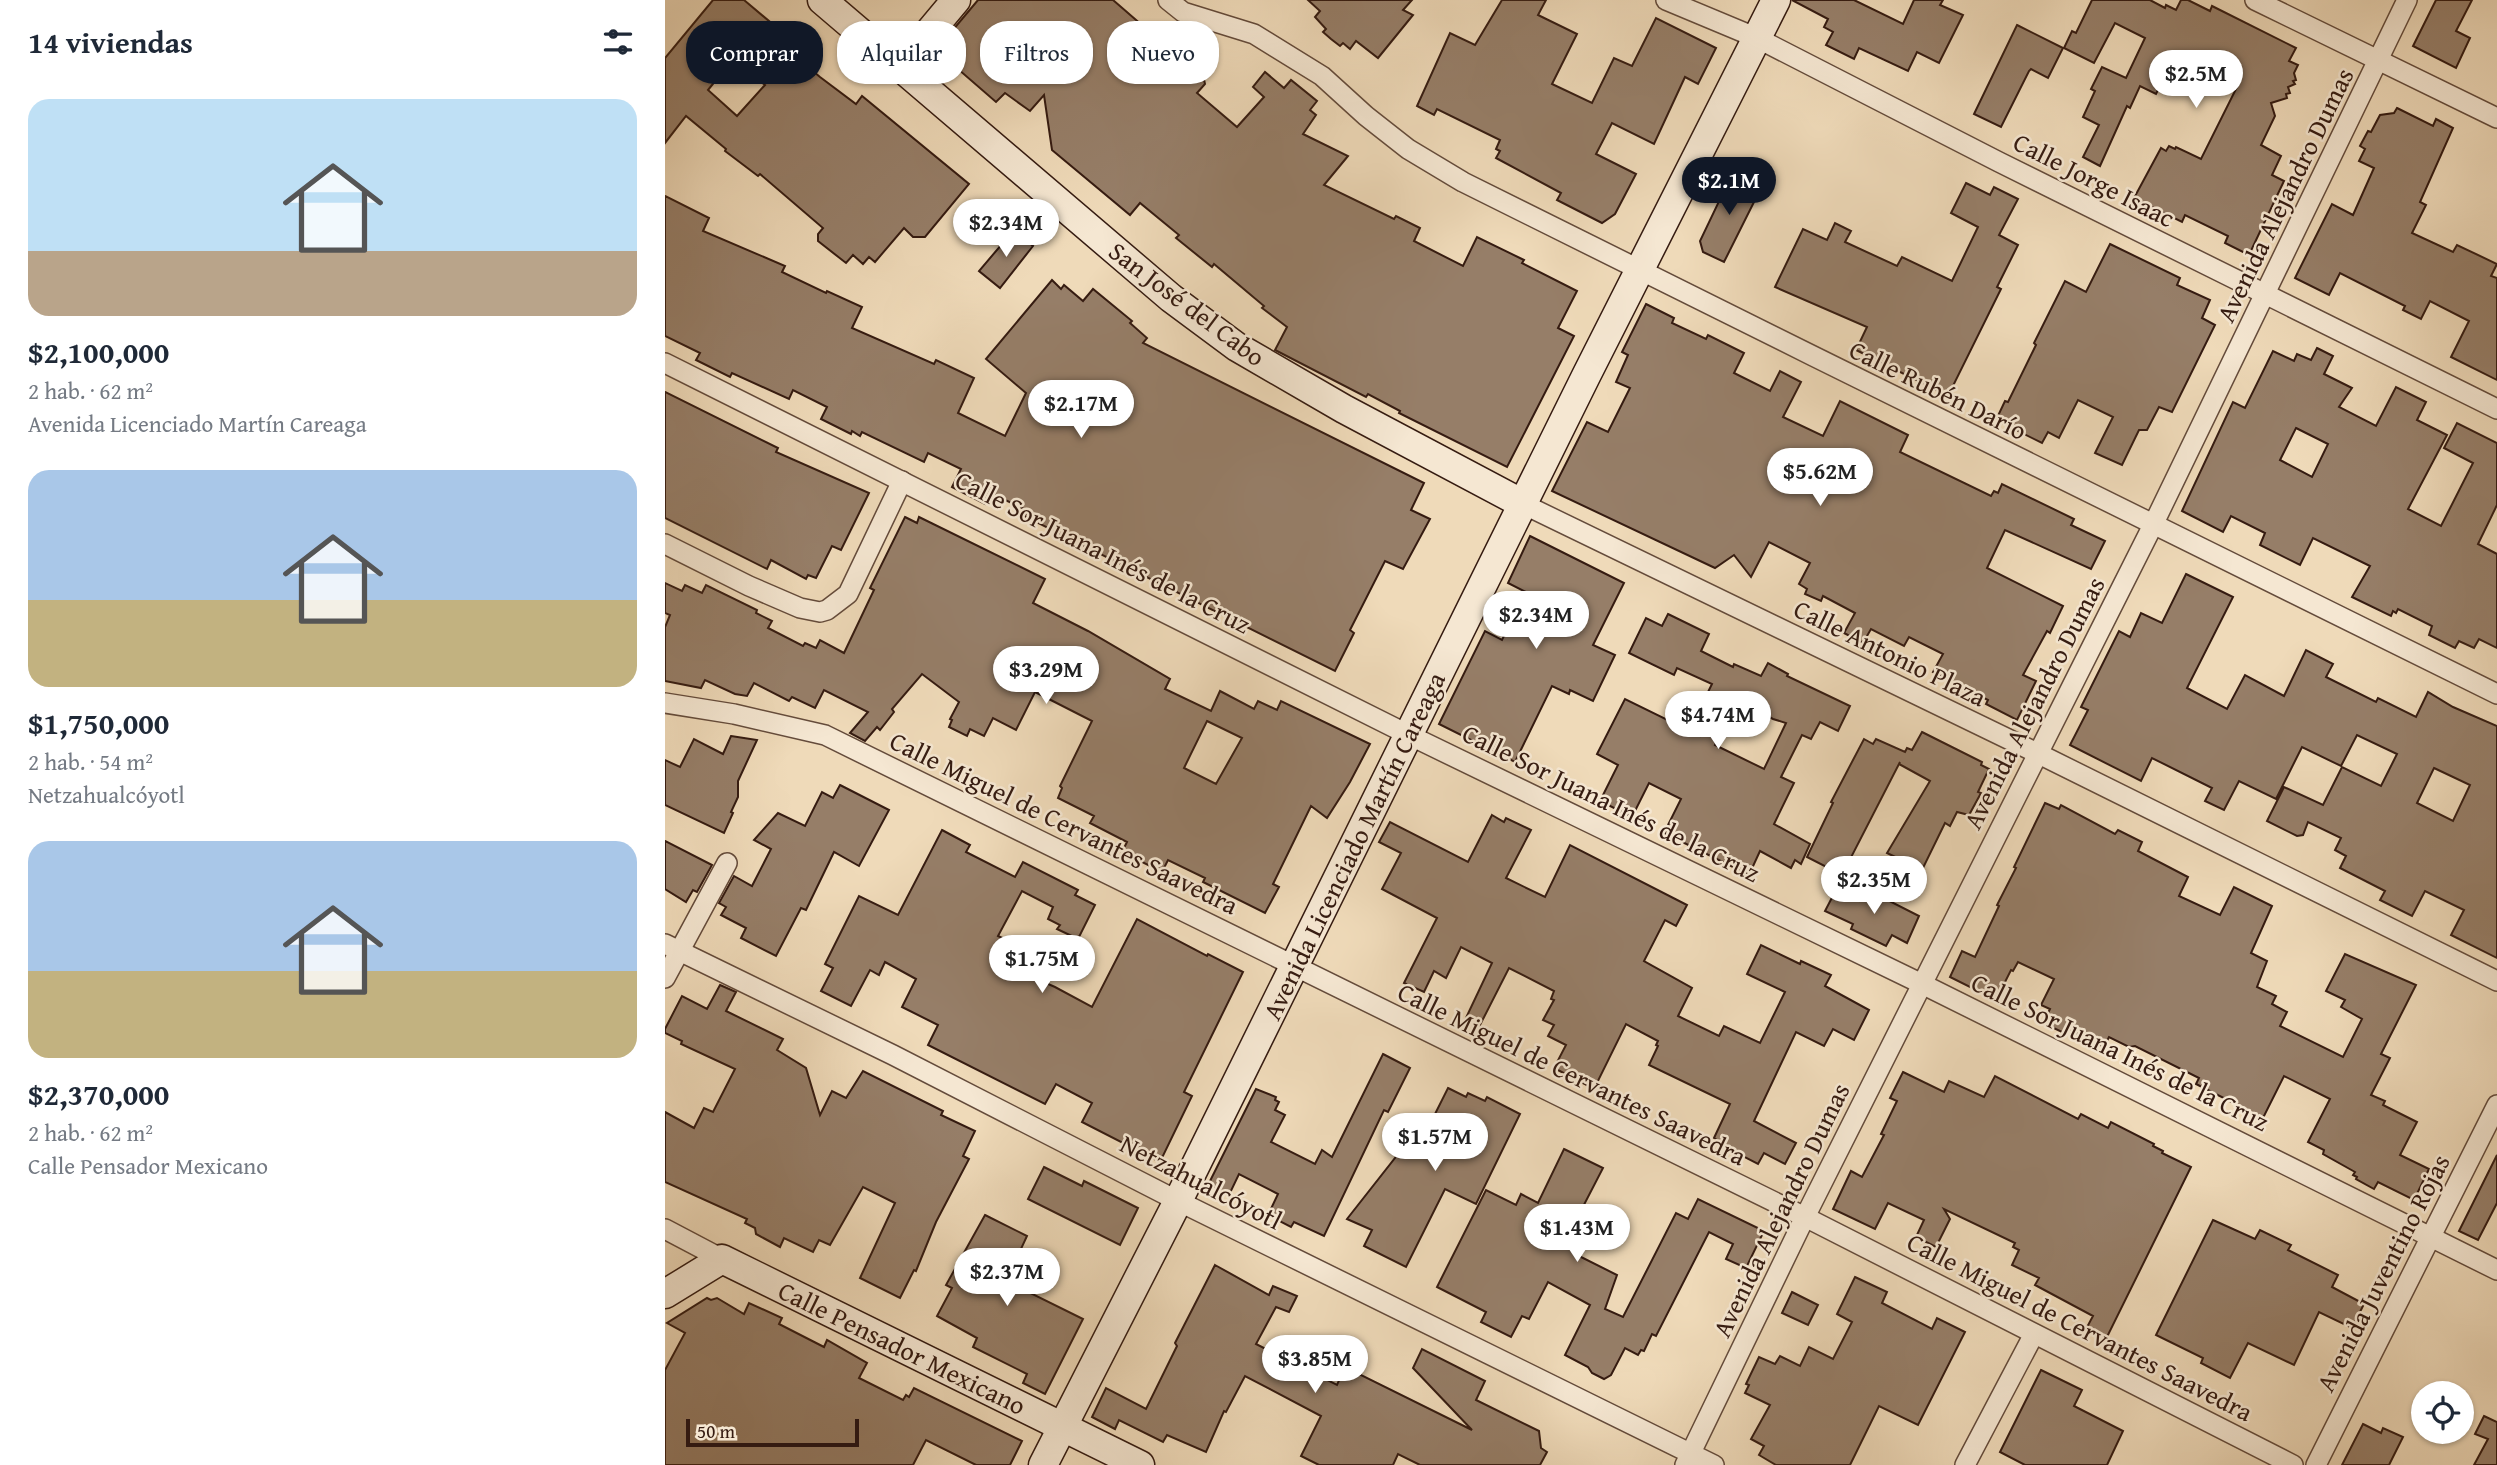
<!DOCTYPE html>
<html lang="es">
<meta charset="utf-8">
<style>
:root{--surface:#fff;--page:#f2f2f3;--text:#1f2937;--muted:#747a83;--accent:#111827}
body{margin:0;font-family:"Gentium Book Plus",serif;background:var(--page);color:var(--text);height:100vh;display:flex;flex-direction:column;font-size:26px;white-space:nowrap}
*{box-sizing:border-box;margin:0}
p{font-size:23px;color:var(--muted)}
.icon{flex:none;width:38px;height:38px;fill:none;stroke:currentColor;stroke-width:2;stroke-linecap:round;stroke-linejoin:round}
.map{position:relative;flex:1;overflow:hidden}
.drawer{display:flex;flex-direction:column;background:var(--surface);width:665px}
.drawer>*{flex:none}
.top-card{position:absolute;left:21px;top:21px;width:665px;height:63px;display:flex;gap:14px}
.controls{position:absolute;left:1746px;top:1381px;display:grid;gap:14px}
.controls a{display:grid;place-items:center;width:63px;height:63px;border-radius:50%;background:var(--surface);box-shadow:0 2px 5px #0004;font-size:35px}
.scale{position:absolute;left:21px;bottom:18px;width:173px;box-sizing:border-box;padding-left:7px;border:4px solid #351b11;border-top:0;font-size:19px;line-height:24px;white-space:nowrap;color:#351b11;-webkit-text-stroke:5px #f5e7d2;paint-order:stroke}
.price{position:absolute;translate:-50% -60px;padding:0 16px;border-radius:24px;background:#fff;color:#222;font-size:23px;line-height:46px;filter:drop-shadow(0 2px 4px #0008)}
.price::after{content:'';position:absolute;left:50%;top:42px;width:21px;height:16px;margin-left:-10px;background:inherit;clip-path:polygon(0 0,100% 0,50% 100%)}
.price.selected{background:var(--accent);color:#fff}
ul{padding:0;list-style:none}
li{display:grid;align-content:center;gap:14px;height:371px;padding:0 28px}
li span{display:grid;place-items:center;height:217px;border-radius:21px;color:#555}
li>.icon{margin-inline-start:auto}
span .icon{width:126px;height:126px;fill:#fffc;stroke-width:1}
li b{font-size:30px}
h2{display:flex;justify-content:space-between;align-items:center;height:84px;padding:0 28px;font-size:30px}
.chip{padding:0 24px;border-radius:28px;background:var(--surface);box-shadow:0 2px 5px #0004;font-size:24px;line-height:63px}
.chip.selected{background:var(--accent);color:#fff}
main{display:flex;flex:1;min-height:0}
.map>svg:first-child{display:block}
</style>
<main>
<section class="drawer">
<h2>14 viviendas<svg class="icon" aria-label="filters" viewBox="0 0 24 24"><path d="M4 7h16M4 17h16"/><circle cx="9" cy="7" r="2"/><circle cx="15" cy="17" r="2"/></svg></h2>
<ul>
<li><span style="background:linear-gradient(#bfe0f5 70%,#b9a48a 0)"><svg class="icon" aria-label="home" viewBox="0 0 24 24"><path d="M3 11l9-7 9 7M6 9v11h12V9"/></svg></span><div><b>$2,100,000</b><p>2 hab. · 62 m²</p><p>Avenida Licenciado Martín Careaga</p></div></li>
<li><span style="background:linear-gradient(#a9c7e8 60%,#c2b280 0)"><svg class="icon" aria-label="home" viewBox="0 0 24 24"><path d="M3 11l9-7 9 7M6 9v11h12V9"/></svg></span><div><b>$1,750,000</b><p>2 hab. · 54 m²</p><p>Netzahualcóyotl</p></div></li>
<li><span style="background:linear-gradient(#a9c7e8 60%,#c2b280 0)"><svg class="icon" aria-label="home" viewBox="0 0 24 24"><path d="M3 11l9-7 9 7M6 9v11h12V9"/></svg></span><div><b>$2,370,000</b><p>2 hab. · 62 m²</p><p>Calle Pensador Mexicano</p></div></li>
</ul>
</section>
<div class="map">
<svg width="1832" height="1465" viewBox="0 0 1832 1465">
<rect width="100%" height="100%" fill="#efdab9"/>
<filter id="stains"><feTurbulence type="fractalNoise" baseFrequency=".00286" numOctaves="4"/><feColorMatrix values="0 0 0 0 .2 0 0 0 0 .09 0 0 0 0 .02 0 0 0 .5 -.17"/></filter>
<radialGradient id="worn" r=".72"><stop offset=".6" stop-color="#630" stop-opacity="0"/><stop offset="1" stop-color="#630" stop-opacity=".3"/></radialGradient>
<g fill="#967e68" stroke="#351b11" stroke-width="2" fill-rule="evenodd">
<path d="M48,0H79L117,32L111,40L155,77L191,104L197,96L304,184L260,237H248L239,228L210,262L204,257L198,264L188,255L181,263L153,241V234L158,228L95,174L93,176L60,151L61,149L21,116L0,143V58ZM68,59L100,85L72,116L43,90Z"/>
<polygon points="313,0 448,0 500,45 495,50 516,68 536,66 540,84 532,93 572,127 599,97 588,87 600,72 619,88 626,80 652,101 645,110 651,115 638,134 683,156 659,185 729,219 731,216 755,228 749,241 798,266 812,237 859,260 857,263 912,291 893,328 909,336 842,467 734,413 735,411 703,394 701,397 610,350 622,327 597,308 599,306 549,264 547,267 511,238 514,235 475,203 465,215 387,150 379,95 365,111 340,93 331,102 271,50"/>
<polygon points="643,0 747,0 738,10 748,15 713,58 691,41 685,49 678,43 675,46 666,39 658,32 661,29 650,17 655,11"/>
<polygon points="837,0 881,0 873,15 912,34 887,84 927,103 949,58 967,66 991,18 1051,48 1033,84 1020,77 989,144 947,123 931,154 971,174 950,214 937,223 892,200 896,193 831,158 835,151 831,149 835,140 772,109 769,115 752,106 785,33 810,45"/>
<polygon points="1127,0 1189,0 1238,24 1249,0 1278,0 1275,5 1298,15 1274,63 1252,52 1243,71 1194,48 1189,59 1161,45 1168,32 1159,27 1163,19"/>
<polygon points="1427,0 1485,0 1500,8 1501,5 1511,10 1516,0 1523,0 1545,11 1547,6 1631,48 1624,61 1633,65 1629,73 1631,80 1628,81 1630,84 1623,87 1625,93 1621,94 1622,98 1606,103 1610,116 1596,145 1616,156 1607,175 1619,181 1584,255 1560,243 1563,236 1520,215 1517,222 1469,198 1496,148 1501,151 1504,146 1510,149 1511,147 1536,159 1576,79 1545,63 1543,68 1512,52 1491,94 1475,86 1465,108 1462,106 1435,166 1418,157 1434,125 1418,117 1430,91 1426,89 1437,67 1461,78 1480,38 1450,23 1429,63 1399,48 1407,31 1411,33"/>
<polygon points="1771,0 1807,0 1791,31 1805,38 1791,68 1748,46"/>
<polygon points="1352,25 1398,48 1383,78 1366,69 1364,71 1336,127 1309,114"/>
<polygon points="1732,108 1768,126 1771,119 1788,128 1755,202 1761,205 1747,233 1788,252 1792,245 1832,264 1826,276 1832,278 1832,380 1786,357 1804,321 1765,301 1756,319 1738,310 1740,306 1675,273 1664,295 1630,278 1667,204 1688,215 1709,168 1694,161 1700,149 1695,146 1703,131 1706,132 1715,115 1729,113"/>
<polygon points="1068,172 1097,186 1059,262 1038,252 1035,241"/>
<polygon points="1301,183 1325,195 1329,187 1353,199 1334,235 1353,245 1332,287 1336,289 1283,396 1191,350 1202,327 1110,287 1138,229 1162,240 1170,223 1186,231 1180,242 1232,266 1237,257 1287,281 1313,227 1286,213"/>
<polygon points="0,196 44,218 38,231 120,266 117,272 161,293 162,291 197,307 187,328 269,364 271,360 309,378 293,413 340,436 361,393 321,359 387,280 396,289 399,285 418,301 428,289 467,321 465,323 482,338 478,343 759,483 746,510 765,519 738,569 720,561 685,630 689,633 670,671 359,516 363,511 326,493 320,504 287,487 296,469 263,453 259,462 197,432 195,436 187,431 186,434 156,419 162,407 128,390 124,399 67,373 65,377 31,360 35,353 0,336"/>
<polygon points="349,230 368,246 335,288 314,271"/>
<polygon points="1445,244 1515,278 1512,285 1545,300 1537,318 1550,325 1507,412 1494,407 1482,430 1474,430 1457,465 1430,453 1448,417 1413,400 1394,438 1383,432 1377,443 1331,420 1340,401 1343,402 1371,345 1369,343 1400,281 1421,292"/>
<polygon points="981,304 1009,318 1007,323 1041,339 1043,335 1079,353 1069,373 1105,391 1115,371 1136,382 1118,417 1158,436 1175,401 1243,435 1235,452 1326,496 1329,491 1333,493 1337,484 1409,519 1406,525 1440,541 1426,569 1340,530 1322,568 1398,606 1385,633 1382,631 1358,675 1371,681 1352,720 1321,704 1323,700 1268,672 1278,654 1244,637 1239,646 1206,629 1198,643 1179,633 1190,613 1158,596 1156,601 1140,594 1142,589 1134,584 1145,563 1104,542 1086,577 1069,555 1050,568 887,491 922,422 943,432 965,388 951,382 963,355 957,352"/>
<path d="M1652,348L1668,356L1659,374L1687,388L1674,407L1711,426L1731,387L1761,402L1752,420L1782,435L1743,509L1776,526L1808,463L1779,448L1792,423L1832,443V505L1813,544L1832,554V648L1814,639L1809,648L1794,641L1790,648L1764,635L1767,626L1733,609L1731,613L1728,611L1726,616L1687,597L1705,566L1648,538L1635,565L1595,545L1600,533L1566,516L1558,532L1517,511L1568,402L1580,408L1608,351L1629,361L1632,354L1646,360ZM1631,428L1663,444L1647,477L1615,460Z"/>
<polygon points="0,392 113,448 111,452 204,493 176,550 167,546 151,578 143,575 141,579 106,560 102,569 0,518"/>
<path d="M240,517L252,523L254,517L380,579L368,603L423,631L505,679L500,689L546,711L555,691L589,709L593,701L612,710L616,701L705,744L685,782L662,818L646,806L608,884L614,887L600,913L538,882L540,878L503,860L497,872L457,852L462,842L425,823L429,816L393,798L397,788L395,786L427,721L372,693L370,692L351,730L328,718L319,736L305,729L302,736L284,727L287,720L285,719L294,702L257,674L227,709L229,712L215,730L212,727L200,741L185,733L203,712L159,690L150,708L127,697L124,701L89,683L82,696L70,694L40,680L36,688L0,681V627L5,615L0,613V583L17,591L20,585L37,593L41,585L92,610L91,613L107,621L103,628L138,646L140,643L151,648L155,640L179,653L209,590L205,588ZM542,721L577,738L551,784L519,768Z"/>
<polygon points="865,536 959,583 928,645 950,655 928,701 905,690 904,694 887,686 850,762 774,724 820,631 837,640 861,592 843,583"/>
<path d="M1521,574L1568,597L1522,688L1562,709L1580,675L1619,696L1641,650L1668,664L1661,677L1711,702L1713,698L1751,717L1763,692L1788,707L1832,726V958L1786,935L1799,910L1760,891L1747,916L1715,900L1720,891L1675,868L1681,856L1670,850L1676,838L1643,822L1638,835L1632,836L1602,821L1619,787L1658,805L1677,767L1716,786L1732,754L1692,735L1676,766L1637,747L1611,799L1574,781L1559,810L1540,801L1547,788L1487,758L1476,781L1405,745L1423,710L1416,707L1454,631L1465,637L1476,613L1497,623ZM1769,768L1805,785L1788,821L1752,803Z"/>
<path d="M1003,614L1044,634L1036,651L1068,667L1069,664L1096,676L1103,663L1123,674L1122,676L1185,706L1173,731L1155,722L1146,739L1137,735L1116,777L1129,783L1109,824L1145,844L1136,864L1130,860L1126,868L1095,851L1084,875L999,833L1016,799L984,783L967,817L935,801L953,765L932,754L960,699L1035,736L1053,697L1043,692L1047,684L1012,668L1009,675L964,653L981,618L997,626ZM1072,700L1108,719L1121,723L1099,769L1050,745Z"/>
<polygon points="1257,732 1317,762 1316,765 1324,769 1313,792 1316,793 1304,815 1292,812 1285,826 1280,823 1257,870 1222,853 1265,781 1234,764 1235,762 1177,875 1142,857 1168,803 1166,802 1199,739 1208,744 1211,739 1240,752 1242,748 1247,750"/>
<polygon points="66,736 92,740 73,781 73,797 66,812 68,813 59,833 0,805 0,760 15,767 29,739 58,754"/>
<polygon points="175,785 224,810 194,866 169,852 141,910 136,908 111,956 76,938 81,928 56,915 61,907 54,903 69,876 87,886 106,849 89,840 113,813 140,826 157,792 168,798"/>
<polygon points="1380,803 1394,809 1396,805 1450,834 1453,830 1477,842 1473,851 1523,877 1514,896 1555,915 1569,887 1607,906 1586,953 1602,961 1592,987 1611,996 1607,1004 1622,1012 1615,1026 1678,1057 1697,1019 1676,1007 1680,1000 1661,991 1680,954 1751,985 1716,1054 1725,1058 1706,1095 1720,1101 1718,1105 1752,1122 1735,1155 1764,1169 1749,1200 1713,1182 1709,1189 1691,1179 1692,1177 1688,1175 1690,1172 1658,1154 1659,1150 1643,1142 1665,1099 1619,1076 1598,1118 1531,1084 1534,1078 1470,1046 1464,1047 1444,1037 1439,1047 1401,1028 1399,1033 1378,1023 1385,1009 1376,1005 1389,979 1353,962 1348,971 1346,970 1331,1000 1285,977 1297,951 1310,957 1334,906 1332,905 1351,868 1349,867"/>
<polygon points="827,815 839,822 841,818 866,830 841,878 880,897 905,845 1022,905 1011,926 1000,920 979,961 1027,988 1013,1016 1054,1036 1059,1026 1095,1043 1120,992 1082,974 1096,945 1135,964 1136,961 1166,975 1160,986 1204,1010 1189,1040 1168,1029 1159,1046 1131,1032 1089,1121 1131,1143 1120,1164 1099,1153 1093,1164 1060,1147 1060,1145 1049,1138 1065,1104 984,1065 993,1046 991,1045 993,1041 961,1024 929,1089 889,1068 901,1045 883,1036 889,1025 878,1020 889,1000 886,999 889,991 844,968 814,1027 800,1020 827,963 796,947 781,978 769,971 759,992 739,983 772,918 717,889 736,853 714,842 725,822 803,862"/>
<polygon points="277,830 305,845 301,852 350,877 358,862 413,890 410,895 430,905 413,939 392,929 395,925 383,919 388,907 357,891 333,936 361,949 351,970 390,987 427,1007 472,919 542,956 543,954 578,972 519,1092 527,1096 495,1162 417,1122 427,1103 391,1084 380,1104 263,1045 273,1025 237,1007 251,979 220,962 214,975 205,970 186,1006 156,991 168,968 160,964 194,896 233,915"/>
<polygon points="0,841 47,865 32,892 28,890 21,902 0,889"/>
<polygon points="1172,888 1194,901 1201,889 1254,916 1242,943 1227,935 1221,946 1186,929 1188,924 1160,911"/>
<polygon points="55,985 71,992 61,1011 118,1039 112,1050 141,1068 155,1115 167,1091 181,1098 198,1071 278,1111 276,1115 310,1131 298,1156 304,1159 271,1222 251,1271 249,1270 235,1298 195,1278 230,1203 198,1187 165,1245 154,1240 148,1252 119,1238 115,1247 91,1234 90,1228 80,1223 82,1219 0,1182 0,1112 29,1128 39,1108 48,1112 70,1069 16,1044 17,1041 0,1033 0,1029 17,996 42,1009"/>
<polygon points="718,1054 745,1068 723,1112 719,1110 659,1236 629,1222 626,1227 603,1215 613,1194 574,1174 564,1195 543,1185 591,1089 611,1097 610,1100 614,1102 610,1110 620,1115 606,1142 650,1164 657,1150 667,1157"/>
<polygon points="1238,1072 1279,1092 1284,1081 1319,1097 1330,1076 1413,1119 1416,1114 1443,1128 1446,1122 1489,1144 1488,1146 1498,1151 1497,1153 1526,1167 1441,1339 1421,1329 1428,1316 1370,1285 1374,1278 1347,1265 1354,1250 1348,1247 1350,1243 1279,1209 1285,1219 1271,1247 1251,1237 1259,1220 1223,1203 1210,1229 1168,1209 1186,1171 1197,1177 1219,1135 1216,1134 1232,1101 1225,1098"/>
<polygon points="783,1088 801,1097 803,1093 820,1101 822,1097 855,1114 811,1204 780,1189 741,1267 699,1246 707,1230 682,1219 745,1139 754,1146"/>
<polygon points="899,1149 938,1168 908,1226 925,1234 914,1256 952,1275 940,1309 958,1317 1011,1213 1023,1219 1033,1199 1099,1231 1081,1268 1061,1259 1068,1244 1044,1232 991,1336 987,1334 979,1351 976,1350 973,1355 960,1348 946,1375 939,1379 927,1373 923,1367 900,1355 925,1305 883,1282 864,1319 857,1316 846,1337 816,1322 821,1312 772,1287 821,1190 851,1205 856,1194 873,1203"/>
<polygon points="1832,1155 1832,1203 1813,1240 1794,1231"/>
<polygon points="379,1167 417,1186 419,1181 473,1208 455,1245 363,1199"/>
<polygon points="320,1215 362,1236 341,1281 418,1319 380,1394 358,1383 362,1374 308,1347 312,1338 272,1316 287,1288 281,1285"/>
<polygon points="1548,1220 1590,1239 1595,1230 1626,1245 1623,1250 1673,1275 1667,1287 1699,1304 1687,1328 1654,1312 1629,1365 1583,1343 1565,1378 1536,1363 1538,1358 1491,1335"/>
<polygon points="550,1265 604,1295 608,1286 632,1296 624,1312 611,1307 591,1344 672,1385 680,1367 807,1430 748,1368 757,1349 820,1381 811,1400 874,1431 876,1448 882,1452 875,1465 755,1465 733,1454 728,1465 654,1465 636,1456 656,1416 580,1376 561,1412 559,1411 541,1452 502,1435 498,1442 454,1420 450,1429 427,1417 441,1388 481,1409 512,1346 510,1343"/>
<polygon points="1190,1277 1222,1292 1217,1303 1267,1329 1272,1318 1300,1332 1253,1425 1214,1406 1185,1465 1111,1465 1094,1455 1099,1446 1086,1439 1105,1405 1080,1393 1084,1385 1081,1384 1094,1357 1110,1364 1115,1356 1135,1366 1144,1347 1168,1359 1187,1322 1172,1314"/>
<polygon points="1127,1292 1153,1305 1143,1325 1117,1313"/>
<polygon points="42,1298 46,1300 52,1298 79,1314 84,1303 117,1318 114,1324 159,1347 162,1340 202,1363 194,1378 238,1400 241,1395 244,1397 249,1388 357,1441 345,1465 311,1465 261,1440 248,1465 0,1465 0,1370 20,1333 2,1323"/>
<polygon points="1376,1370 1417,1390 1409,1406 1458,1431 1442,1465 1360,1465 1335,1452"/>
<polygon points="1819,1416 1832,1422 1832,1465 1809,1465 1823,1439 1810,1434"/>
<polygon points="1698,1424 1716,1433 1718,1428 1738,1437 1724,1465 1677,1465"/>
</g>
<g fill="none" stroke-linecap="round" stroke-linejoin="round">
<g stroke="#644b3b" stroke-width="22">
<g id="street">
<path d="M503,0L518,12L589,34L657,76L701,116L743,149L798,182C1142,354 1488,523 1832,694"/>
<polyline points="1001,0 1092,38 1334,162 1832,409"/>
<polyline points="1590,0 1832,118"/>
<polyline points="0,363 744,735 1257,984 1832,1270"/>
<polyline points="858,504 1372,753 1832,981"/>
<polyline points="0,544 84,586 135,608 155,612 162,610 183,594 237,481"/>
<polyline points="0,703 69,714 160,735 1140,1217 1628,1465"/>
<polyline points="0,944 228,1055 513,1201 1049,1465"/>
<polyline points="0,978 62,863"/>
<polyline points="0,1229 57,1259"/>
<polyline points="1020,1465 1140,1217 1489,523 1742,0"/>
<polyline points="1300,1465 1369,1334"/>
<polyline points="1651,1465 1832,1105"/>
</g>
</g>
<g stroke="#351b11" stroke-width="31">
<g id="secondary">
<polyline points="157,0 506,298 572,347 679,409 858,504"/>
<polyline points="235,67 291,0"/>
<polyline points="0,1294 57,1259 475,1465"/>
<polyline points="378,1465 513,1201 921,376 1111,0"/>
</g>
</g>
<use href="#street" stroke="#f5e7d2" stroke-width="19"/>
<use href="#secondary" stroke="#f5e7d2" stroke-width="28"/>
</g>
<g text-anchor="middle" stroke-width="5" stroke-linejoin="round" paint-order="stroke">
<g font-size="26" fill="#351b11" stroke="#f5e7d2">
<text transform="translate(1429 180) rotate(27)" y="9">Calle Jorge Isaac</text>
<text transform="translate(1620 195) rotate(-64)" y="9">Avenida Alejandro Dumas</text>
<text transform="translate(522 304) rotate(37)" y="9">San José del Cabo</text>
<text transform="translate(1273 390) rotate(26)" y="9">Calle Rubén Darío</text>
<text transform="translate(438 552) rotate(27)" y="9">Calle Sor Juana Inés de la Cruz</text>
<text transform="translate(1225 653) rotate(26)" y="9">Calle Antonio Plaza</text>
<text transform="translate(1369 703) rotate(-63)" y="9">Avenida Alejandro Dumas</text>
<text transform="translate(946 803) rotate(26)" y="9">Calle Sor Juana Inés de la Cruz</text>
<text transform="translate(399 823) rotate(26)" y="9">Calle Miguel de Cervantes Saavedra</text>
<text transform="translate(689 846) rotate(-64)" y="9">Avenida Licenciado Martín Careaga</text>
<text transform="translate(1455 1052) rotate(26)" y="9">Calle Sor Juana Inés de la Cruz</text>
<text transform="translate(907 1074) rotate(26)" y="9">Calle Miguel de Cervantes Saavedra</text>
<text transform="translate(536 1182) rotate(27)" y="9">Netzahualcóyotl</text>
<text transform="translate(1116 1210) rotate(-64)" y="9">Avenida Alejandro Dumas</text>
<text transform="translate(1718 1273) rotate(-63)" y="9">Avenida Juventino Rojas</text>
<text transform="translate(1415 1327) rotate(27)" y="9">Calle Miguel de Cervantes Saavedra</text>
<text transform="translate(237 1348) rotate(26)" y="9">Calle Pensador Mexicano</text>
</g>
</g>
<rect width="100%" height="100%" filter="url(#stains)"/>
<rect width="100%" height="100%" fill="url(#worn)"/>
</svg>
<div class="controls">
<a><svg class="icon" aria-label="locate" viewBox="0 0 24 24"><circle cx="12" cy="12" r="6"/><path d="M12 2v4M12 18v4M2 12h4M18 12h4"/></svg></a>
</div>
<div class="scale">50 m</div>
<b class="price" style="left:1531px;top:110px">$2.5M</b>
<b class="price selected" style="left:1064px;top:217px">$2.1M</b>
<b class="price" style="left:341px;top:259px">$2.34M</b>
<b class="price" style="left:416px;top:440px">$2.17M</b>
<b class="price" style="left:1155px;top:508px">$5.62M</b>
<b class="price" style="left:871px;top:651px">$2.34M</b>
<b class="price" style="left:381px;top:706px">$3.29M</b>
<b class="price" style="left:1053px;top:751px">$4.74M</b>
<b class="price" style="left:1209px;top:916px">$2.35M</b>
<b class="price" style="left:377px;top:995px">$1.75M</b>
<b class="price" style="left:770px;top:1173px">$1.57M</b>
<b class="price" style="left:912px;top:1264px">$1.43M</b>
<b class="price" style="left:342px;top:1308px">$2.37M</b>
<b class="price" style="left:650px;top:1395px">$3.85M</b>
<div class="top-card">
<a class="chip selected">Comprar</a>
<a class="chip">Alquilar</a>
<a class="chip">Filtros</a>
<a class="chip">Nuevo</a>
</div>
</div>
</main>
